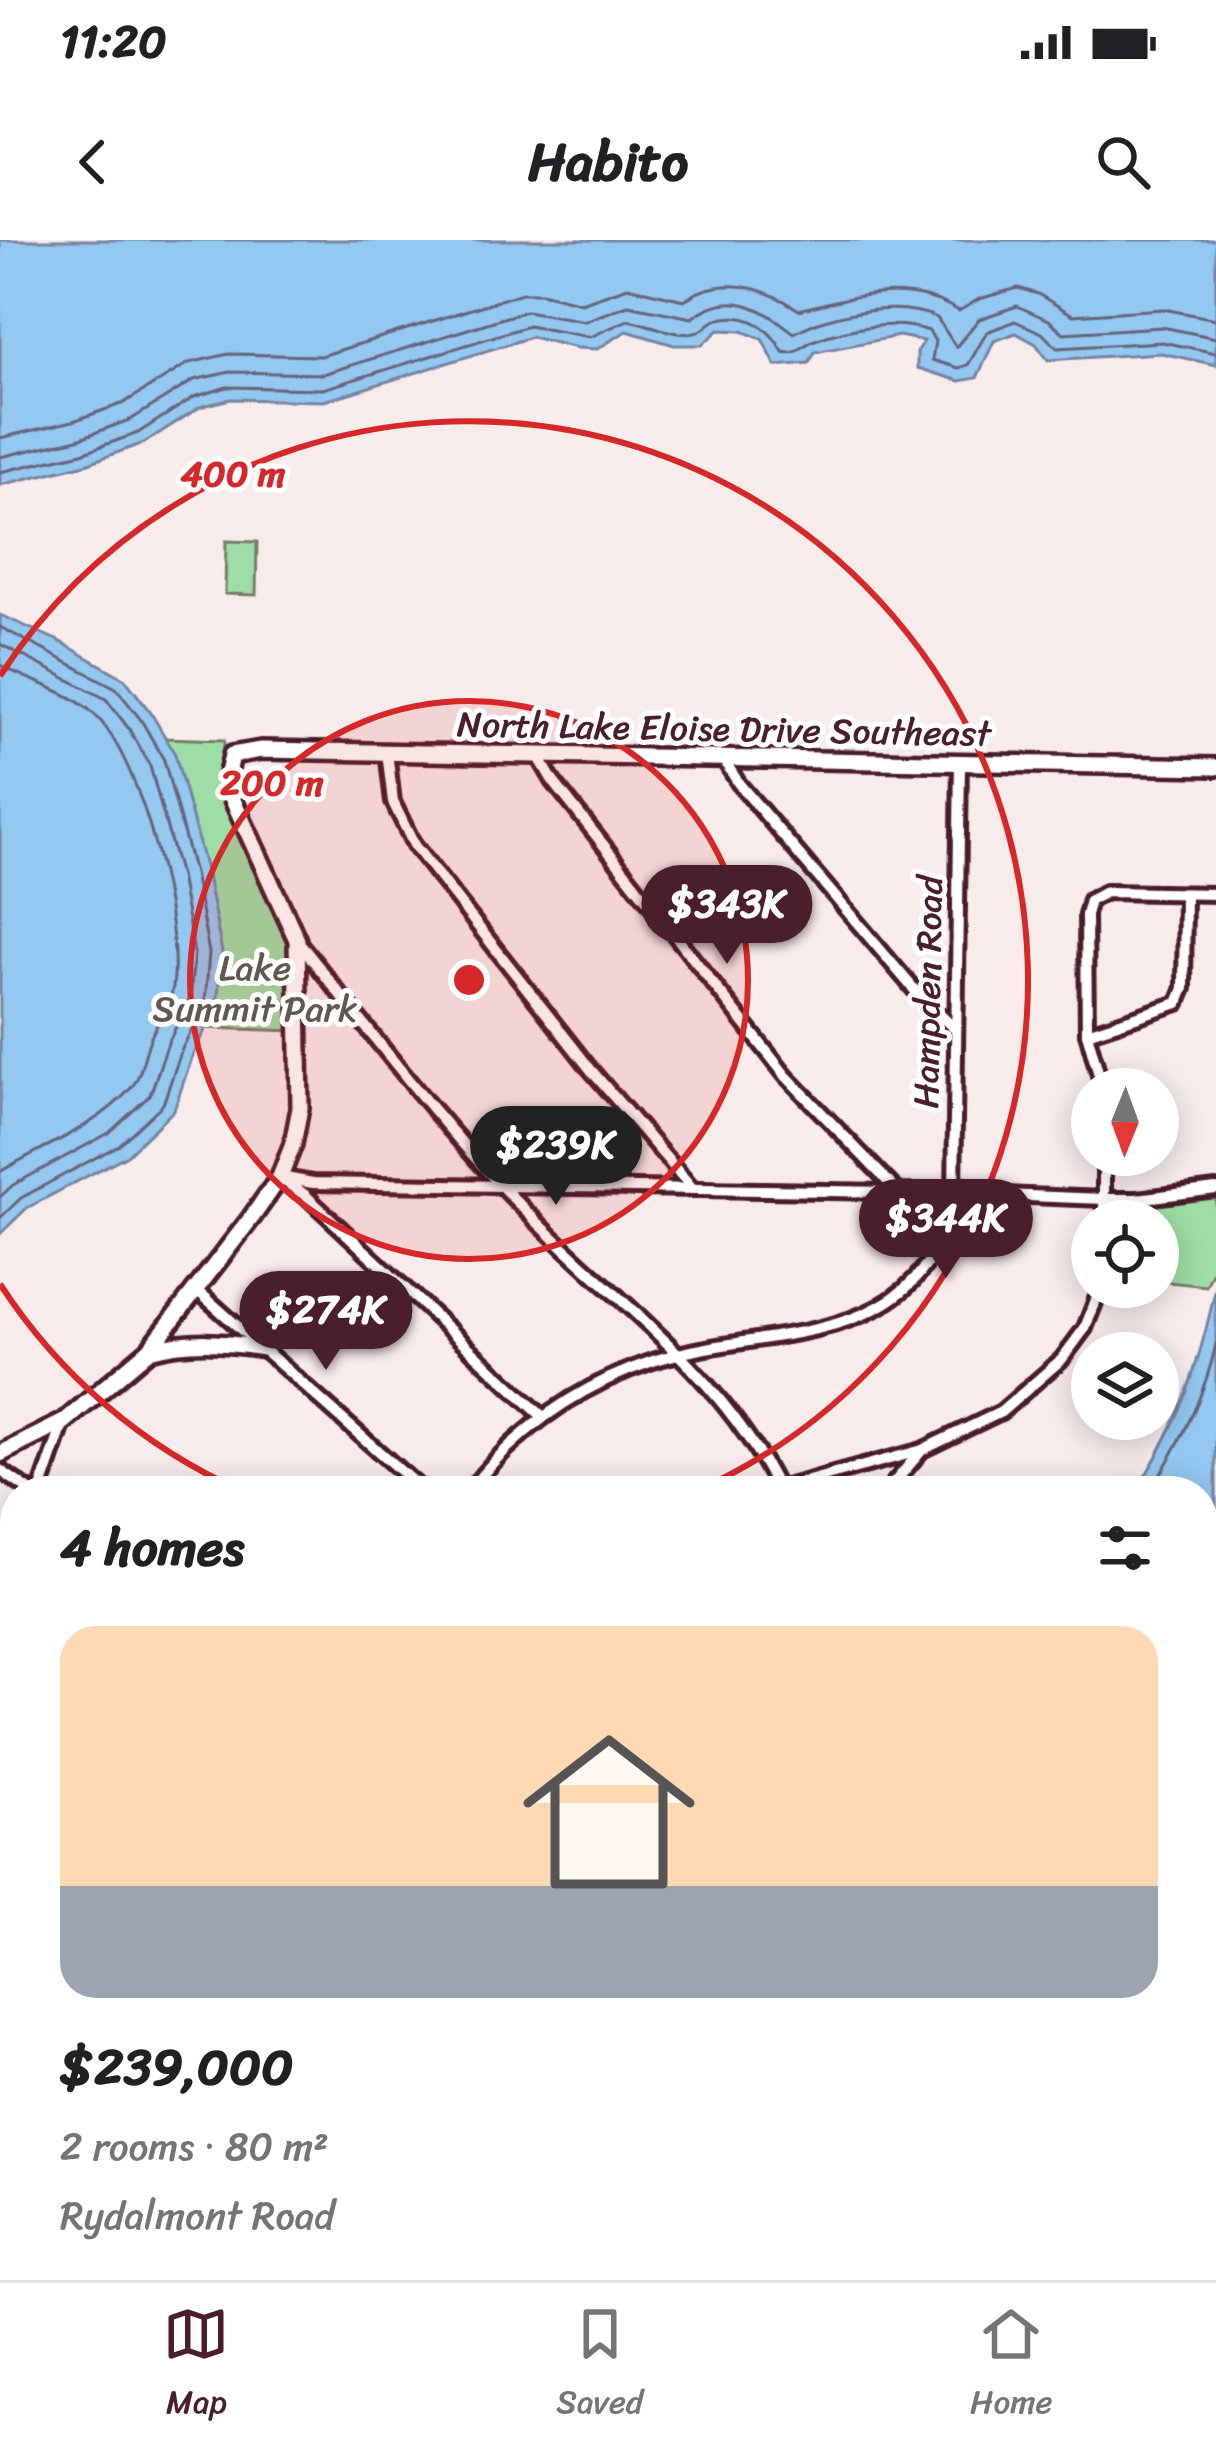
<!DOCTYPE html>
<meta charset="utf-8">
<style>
:root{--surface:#fff;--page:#f2f2f2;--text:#202124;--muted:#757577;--line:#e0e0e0;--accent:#4a1f2b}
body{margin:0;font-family:Sriracha,sans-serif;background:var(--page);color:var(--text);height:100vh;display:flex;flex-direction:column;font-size:45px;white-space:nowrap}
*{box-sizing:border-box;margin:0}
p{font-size:39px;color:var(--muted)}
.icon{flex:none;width:66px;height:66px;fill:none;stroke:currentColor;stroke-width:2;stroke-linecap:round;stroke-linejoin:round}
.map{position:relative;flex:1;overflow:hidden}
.sheet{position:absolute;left:0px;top:1236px;width:1218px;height:804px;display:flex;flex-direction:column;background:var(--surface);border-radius:48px 48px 0 0;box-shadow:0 6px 30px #0003}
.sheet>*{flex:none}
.needle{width:78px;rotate:181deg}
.fabs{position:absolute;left:1071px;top:828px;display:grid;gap:24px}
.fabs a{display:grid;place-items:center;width:108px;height:108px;border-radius:50%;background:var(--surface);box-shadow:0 6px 30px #0003;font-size:60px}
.price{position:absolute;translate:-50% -102px;padding:0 27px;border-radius:42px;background:var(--accent);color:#fff;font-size:39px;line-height:78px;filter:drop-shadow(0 3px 6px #0008)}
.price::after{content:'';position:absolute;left:50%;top:72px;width:36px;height:27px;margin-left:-18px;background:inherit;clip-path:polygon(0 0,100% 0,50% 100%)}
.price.selected{background:#222;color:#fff}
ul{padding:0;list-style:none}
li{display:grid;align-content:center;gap:24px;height:636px;padding:0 60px}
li+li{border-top:3px solid var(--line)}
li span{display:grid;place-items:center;height:372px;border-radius:36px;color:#555}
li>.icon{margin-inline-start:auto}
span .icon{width:216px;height:216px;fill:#fffc;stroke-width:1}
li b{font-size:51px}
h2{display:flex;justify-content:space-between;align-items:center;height:144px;padding:0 60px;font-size:51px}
.status{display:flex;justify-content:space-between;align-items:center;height:84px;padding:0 60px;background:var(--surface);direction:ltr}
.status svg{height:33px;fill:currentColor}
header{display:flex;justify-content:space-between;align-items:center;height:156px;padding:0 60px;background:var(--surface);font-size:54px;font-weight:700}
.menu{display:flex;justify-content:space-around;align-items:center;height:168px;border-top:3px solid var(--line);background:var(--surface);font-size:33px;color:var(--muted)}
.menu a{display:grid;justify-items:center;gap:6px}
.menu .selected{color:var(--accent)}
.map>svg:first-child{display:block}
</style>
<div class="status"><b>11:20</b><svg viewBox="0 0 49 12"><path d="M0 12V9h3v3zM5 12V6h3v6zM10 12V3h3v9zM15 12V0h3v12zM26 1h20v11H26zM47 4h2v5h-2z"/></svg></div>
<header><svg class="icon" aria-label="back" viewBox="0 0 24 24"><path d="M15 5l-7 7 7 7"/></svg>Habito<svg class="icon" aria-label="search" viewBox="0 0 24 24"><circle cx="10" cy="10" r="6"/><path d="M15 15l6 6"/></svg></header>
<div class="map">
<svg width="1216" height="2040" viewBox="0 0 1216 2040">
<rect width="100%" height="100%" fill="#f8eceb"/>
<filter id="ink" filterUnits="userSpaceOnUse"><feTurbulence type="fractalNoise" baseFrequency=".00833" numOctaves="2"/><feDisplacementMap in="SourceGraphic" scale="24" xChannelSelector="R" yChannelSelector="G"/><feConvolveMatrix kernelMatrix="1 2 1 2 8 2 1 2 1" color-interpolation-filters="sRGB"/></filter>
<g filter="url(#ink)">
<polygon fill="#efd6d3" points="1203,1802 1216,1803 1216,1945 1203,1945"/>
<g fill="#9edda6" stroke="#747e68" stroke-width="3">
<polygon points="226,301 257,302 256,355 225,354"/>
<polygon points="163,498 224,500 224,538 294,706 297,791 202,788"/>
<polygon points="1216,954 1216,1024 1206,1046 1158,1041 1158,981 1109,981 1110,975 1118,968"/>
</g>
<g fill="#93c8f1" stroke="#7684a2" stroke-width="3">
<polygon points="0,0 1216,0 1216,125 1161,113 1048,120 1036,104 1016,93 994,101 977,138 959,141 917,128 917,112 924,101 899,96 815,112 809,123 776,126 762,99 742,91 719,90 702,105 674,105 627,91 597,109 577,108 531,97 324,161 230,159 200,167 144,203 86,224 0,245"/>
<polygon points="0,375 59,401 125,439 151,473 175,514 206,630 222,712 217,766 193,814 174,870 127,915 27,968 0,994"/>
<path d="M1216,1047V1630L1203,1627V1251H1136C1181,1180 1198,1129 1216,1047Z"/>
</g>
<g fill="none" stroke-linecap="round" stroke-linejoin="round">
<g stroke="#67637a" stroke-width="3">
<path d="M0,198L73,181L124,163L189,123L229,114L321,116L522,53H541L581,63L628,47L684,60C722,35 764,46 799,70C854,56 908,40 959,71L979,59L1018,48L1038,54L1073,75L1163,69L1216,79"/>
<path d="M0,217L78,199L132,179L194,140L230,132L323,134L526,71L585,81L628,65L692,78C730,48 762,67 794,93C831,73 898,60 937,78L956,107L979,79L1017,66L1049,80L1064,93L1162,87L1216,98"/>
<path d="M0,232L82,213L138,193L194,157L227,147L323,149L528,86L590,97L628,80C649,83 673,97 695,93C706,91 708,81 719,79C749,72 770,88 783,112C800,116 800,105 815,100C849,88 894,79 929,91L935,101L932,120L958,128L968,125L987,92L1015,81L1042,93L1057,108L1162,102L1216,113"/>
<polyline points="0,387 116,448 141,480 164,520 194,633 209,713 205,763 182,809 163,864 119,905 21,958 0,978"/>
<polyline points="0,404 106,459 129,489 150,526 180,636 194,713 190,759 168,803 150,855 109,893 13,945 0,957"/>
<path d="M0,425C30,442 72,451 97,477C142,524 182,683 173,747C171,765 158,780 151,797C144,813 142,835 131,848C96,888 44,905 0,932"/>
<path d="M1150,1251C1179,1206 1205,1156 1216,1104"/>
</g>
<g stroke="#4a1f2b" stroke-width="20">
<g id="street">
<polyline points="387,512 393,562 414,605 591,830 693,949"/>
<polyline points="537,514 553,541 786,836 899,953"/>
<polyline points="722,517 739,544 918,754 956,790"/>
<path d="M297,700C370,791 439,884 522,967C611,1058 723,1133 779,1251"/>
<polyline points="1087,793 1178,763 1184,748 1185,654"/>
<polyline points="1103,849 1087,793 1086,675 1090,660 1106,652 1216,654"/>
<polyline points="1104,915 1104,981"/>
<polyline points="280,937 313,943 954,953 1104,959 1137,959 1216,949"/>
<polyline points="283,940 305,955 542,1176"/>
<polyline points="198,1051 423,1251"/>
<polyline points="0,1230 30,1251"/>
<polyline points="775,1250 919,1211"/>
<polyline points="40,1251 64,1182"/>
<path d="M469,1251C517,1189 578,1146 653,1121C770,1083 925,1116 954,953L960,522"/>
<polyline points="887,1251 922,1210 1001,1172 1062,1119 1085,1088 1101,1047"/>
<polyline points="0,1637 15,1644"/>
<polyline points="0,1790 15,1801"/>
<polyline points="1203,1797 1216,1797"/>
<polyline points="1203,1951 1216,1951"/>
<polyline points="190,2025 190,2040"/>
<polyline points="374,2025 383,2040"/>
<polyline points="39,2040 48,2025"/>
<polyline points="536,2040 536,2025"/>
<polyline points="688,2040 688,2025"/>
<polyline points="839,2040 839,2025"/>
<polyline points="983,2040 983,2025"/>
</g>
</g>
<g stroke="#4a1f2b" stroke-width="24">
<g id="secondary">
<path d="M149,1110C189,1099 224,1102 264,1108"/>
<polyline points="0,1214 64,1182 149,1110 252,977 280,937 293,904 300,868 297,700 233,560 227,538 232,515 261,510 1216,527"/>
</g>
</g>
<g stroke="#4a1f2b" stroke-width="26">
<g id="primary">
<polyline points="0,1416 15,1424"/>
<polyline points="0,1437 15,1446"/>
<polyline points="1203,1664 1216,1670"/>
<polyline points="1203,1696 1216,1702"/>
</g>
</g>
<use href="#street" stroke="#fff" stroke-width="10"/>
<use href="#secondary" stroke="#fff" stroke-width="15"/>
<use href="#primary" stroke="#fff" stroke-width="16"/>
</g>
</g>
<circle cx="469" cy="740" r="279" fill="#d62828" fill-opacity=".12"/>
<g fill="none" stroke="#d62828" stroke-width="6">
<circle cx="469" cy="740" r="279"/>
<path d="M242 1251A559 559 0 0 1 0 1044M0 436A559 559 0 1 1 696 1251"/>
</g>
<g text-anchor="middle" stroke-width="10" stroke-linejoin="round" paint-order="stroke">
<g font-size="36" fill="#4a1f2b" stroke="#fff">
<text transform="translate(724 488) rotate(1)" y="13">North Lake Eloise Drive Southeast</text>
<text transform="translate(927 752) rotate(-89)" y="13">Hampden Road</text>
</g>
<g font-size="36" fill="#635850" stroke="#fff">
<text x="255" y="740">Lake<tspan x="255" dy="41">Summit Park</tspan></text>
</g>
</g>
<circle cx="469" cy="740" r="18" fill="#d62828" stroke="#fff" stroke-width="6"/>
<g font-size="36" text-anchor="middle" font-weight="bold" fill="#d62828" stroke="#fff" stroke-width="10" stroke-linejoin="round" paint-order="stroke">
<text x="233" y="246">400 m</text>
<text x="272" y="555">200 m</text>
</g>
</svg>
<div class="fabs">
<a><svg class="needle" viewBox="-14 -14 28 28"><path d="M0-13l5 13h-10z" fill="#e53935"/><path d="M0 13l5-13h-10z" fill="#757577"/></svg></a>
<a><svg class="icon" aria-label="locate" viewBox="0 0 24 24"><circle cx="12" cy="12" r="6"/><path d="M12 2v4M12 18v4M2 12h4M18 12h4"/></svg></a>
<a><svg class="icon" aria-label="layers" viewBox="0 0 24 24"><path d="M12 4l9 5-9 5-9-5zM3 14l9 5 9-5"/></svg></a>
</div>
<b class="price" style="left:727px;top:727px">$343K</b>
<b class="price selected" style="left:556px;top:968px">$239K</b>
<b class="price" style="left:946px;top:1041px">$344K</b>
<b class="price" style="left:326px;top:1133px">$274K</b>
<section class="sheet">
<h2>4 homes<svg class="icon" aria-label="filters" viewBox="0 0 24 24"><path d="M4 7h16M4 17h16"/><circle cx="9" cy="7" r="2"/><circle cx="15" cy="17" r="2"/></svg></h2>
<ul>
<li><span style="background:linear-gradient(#ffd9b3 70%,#9aa5b1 0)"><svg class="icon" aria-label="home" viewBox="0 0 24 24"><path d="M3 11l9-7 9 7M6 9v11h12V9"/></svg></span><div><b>$239,000</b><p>2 rooms · 80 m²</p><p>Rydalmont Road</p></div></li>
</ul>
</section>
</div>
<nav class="menu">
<a class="selected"><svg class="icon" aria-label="map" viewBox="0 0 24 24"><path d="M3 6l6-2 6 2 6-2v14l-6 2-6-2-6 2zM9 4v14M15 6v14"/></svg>Map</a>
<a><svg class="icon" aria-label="saved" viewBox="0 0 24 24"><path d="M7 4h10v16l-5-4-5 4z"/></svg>Saved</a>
<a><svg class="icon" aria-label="home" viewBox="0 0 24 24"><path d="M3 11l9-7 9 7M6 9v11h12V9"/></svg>Home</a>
</nav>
